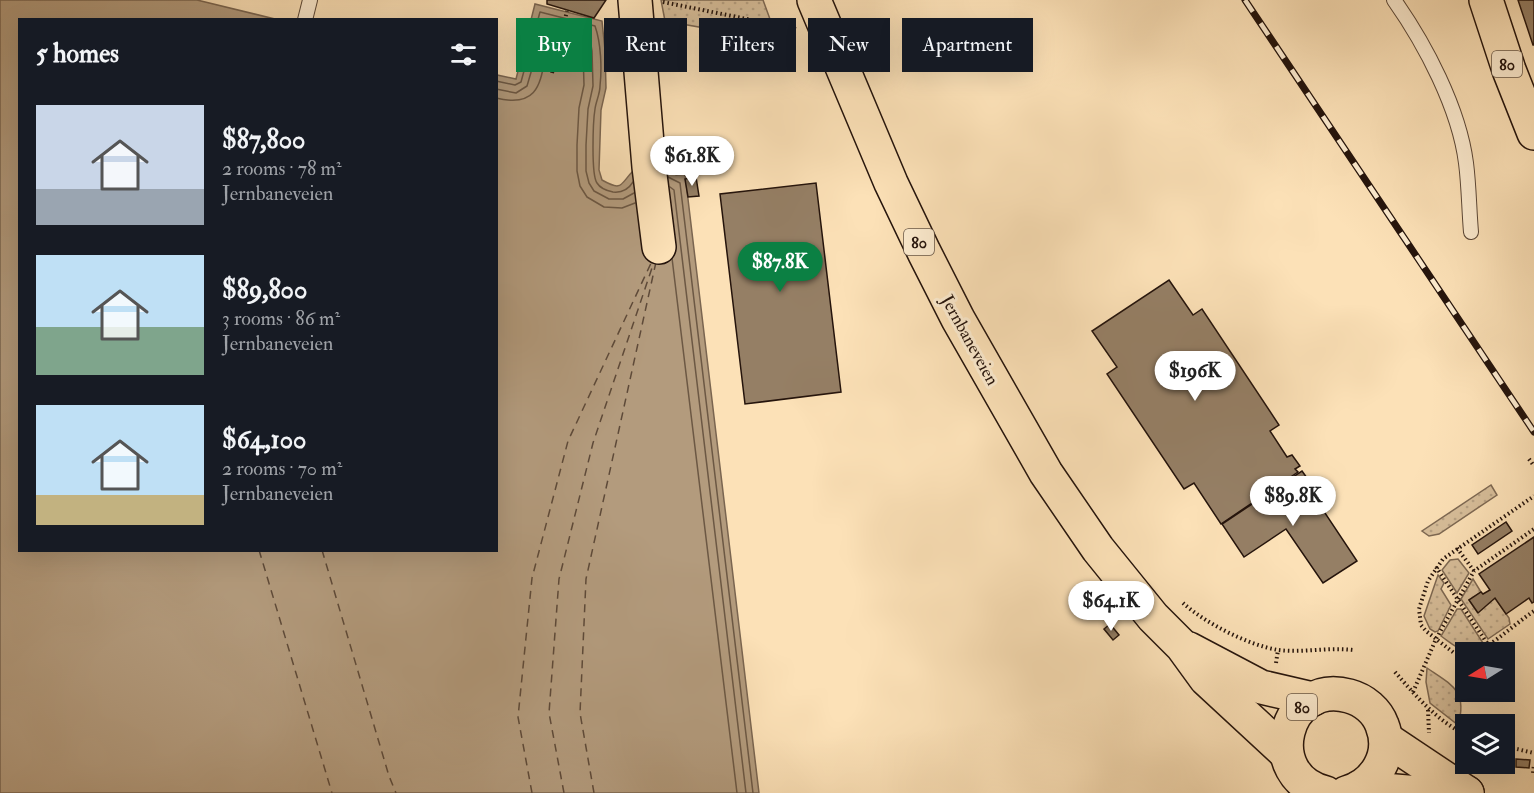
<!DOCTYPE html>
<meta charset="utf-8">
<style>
:root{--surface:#171b24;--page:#242831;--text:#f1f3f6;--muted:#9ea1a6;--accent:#0b8043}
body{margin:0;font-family:"IM FELL Double Pica",serif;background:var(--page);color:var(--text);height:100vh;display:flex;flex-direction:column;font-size:22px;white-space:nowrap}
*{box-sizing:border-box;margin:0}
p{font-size:20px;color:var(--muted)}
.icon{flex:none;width:33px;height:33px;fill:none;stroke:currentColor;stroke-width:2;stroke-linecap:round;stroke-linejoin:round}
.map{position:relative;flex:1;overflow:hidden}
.panel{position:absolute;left:18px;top:18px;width:480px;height:534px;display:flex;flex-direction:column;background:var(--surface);border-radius:0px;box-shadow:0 6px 24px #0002}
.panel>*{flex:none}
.top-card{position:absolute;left:516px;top:18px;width:570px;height:54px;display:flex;gap:12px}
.needle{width:39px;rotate:259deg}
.buttons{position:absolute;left:1455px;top:642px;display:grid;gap:12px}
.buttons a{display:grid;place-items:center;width:60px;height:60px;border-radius:0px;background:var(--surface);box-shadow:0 6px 24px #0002;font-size:30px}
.price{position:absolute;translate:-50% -51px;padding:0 14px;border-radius:21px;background:#fff;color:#222;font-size:20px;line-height:39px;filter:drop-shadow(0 2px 3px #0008)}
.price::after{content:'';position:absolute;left:50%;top:36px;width:18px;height:14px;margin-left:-9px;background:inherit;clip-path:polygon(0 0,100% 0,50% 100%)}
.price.on{background:var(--accent);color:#fff}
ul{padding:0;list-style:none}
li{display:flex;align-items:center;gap:18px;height:150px;padding:0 18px}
li span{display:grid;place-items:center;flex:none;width:168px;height:120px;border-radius:0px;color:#555}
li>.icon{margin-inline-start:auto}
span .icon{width:72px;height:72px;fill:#fffc;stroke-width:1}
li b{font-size:26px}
h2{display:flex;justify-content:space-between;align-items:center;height:72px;padding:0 18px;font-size:26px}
.tag{padding:0 21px;border-radius:0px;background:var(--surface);box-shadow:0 6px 24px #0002;font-size:21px;line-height:54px}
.tag.on{background:var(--accent);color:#fff}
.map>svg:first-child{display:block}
</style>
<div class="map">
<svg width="1534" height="793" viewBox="0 0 1534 793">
<defs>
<pattern id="grass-dots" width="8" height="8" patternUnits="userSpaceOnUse" patternTransform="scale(1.5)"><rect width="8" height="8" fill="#d7be9a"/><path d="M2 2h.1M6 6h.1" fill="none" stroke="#b8a284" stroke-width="1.8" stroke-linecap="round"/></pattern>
</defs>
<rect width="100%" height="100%" fill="#fce1b7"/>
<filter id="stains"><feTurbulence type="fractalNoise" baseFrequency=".00333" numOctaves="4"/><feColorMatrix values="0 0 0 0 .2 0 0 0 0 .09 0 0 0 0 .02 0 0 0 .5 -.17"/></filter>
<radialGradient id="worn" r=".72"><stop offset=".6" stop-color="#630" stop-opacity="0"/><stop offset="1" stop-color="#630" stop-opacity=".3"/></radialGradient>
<g fill="url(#grass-dots)" stroke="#7e6953" stroke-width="1.5">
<polygon points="661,0 763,0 778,41 665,21"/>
<polygon points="1491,485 1497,495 1439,534 1429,536 1422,531"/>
<polygon points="1458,559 1469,573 1457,593 1442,570 1450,560"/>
<polygon points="1438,575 1444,583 1441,589 1451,605 1438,631 1435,632 1430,629 1424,616"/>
<polygon points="1473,579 1481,592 1469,600 1477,612 1495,598 1509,618 1510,624 1488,639 1461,599"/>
<path d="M1457,609H1461L1483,643C1463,656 1458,648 1441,636Z"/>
<path d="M1427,668C1452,685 1468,691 1458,725L1430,703L1426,682Z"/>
</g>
<path fill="#b39b7d" stroke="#7a6550" stroke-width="1.5" d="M0,0H197L275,19L20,20V550H496L497,75L516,79L535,4L602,21L605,50L606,88L601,110L599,170L602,180C623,192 620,184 633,171L666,167L667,171H674L676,175L685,174L759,793H0Z"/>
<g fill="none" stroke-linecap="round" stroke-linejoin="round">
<g stroke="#6c5844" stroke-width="1.5">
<path d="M496,81L515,85L521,82L540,12L595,26C601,43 602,68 600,86C600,94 596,101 595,109C593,121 591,175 597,183C600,188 608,191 613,192C622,193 628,190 633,182"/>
<polyline points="496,89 516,93 527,86 546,21 589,32 592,51 593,86 588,109 586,145 586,171 589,183 594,191 609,199 623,199 634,193"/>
<path d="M496,98C550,111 538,67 552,33L580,39L583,52L584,85L579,108L577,145V171L580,186L587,197L604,207L622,208L635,203"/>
<polyline points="668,177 680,183 753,793"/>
<polyline points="670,187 674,190 746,793"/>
<polyline points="672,258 737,793"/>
</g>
<g stroke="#5e4a39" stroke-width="1.5" stroke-dasharray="8 6" stroke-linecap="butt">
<polyline points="259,550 332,793"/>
<polyline points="322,550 389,776 396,793"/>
<polyline points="532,793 518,717 532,578 568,441 652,261"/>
<polyline points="564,793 549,713 559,579 593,443 654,262"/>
<polyline points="594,793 580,713 586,579 656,262"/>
</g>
</g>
<g fill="#957f65" stroke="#25140c" stroke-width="1.5">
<polygon points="547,0 606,0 594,18 547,4"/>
<polygon points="1518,0 1534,0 1534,45 1533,45"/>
<polygon points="696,177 699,196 688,197 685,179"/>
<polygon points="816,183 841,392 745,404 720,194"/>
<polygon points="1169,280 1193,315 1202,309 1279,425 1270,431 1287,457 1292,455 1300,466 1295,469 1298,472 1221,524 1194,483 1184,489 1107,374 1117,367 1092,331"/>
<polygon points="1302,471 1312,485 1309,489 1357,561 1323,583 1286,529 1244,557 1222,524"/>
<polygon points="1506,522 1512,531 1478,554 1472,545"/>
<polygon points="1534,537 1534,602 1532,603 1529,598 1506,614 1495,598 1478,613 1469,600 1481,592 1483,594 1490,590 1479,574"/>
<polygon points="1110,624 1119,635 1113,640 1104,629"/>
<polygon points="1516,759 1530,760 1529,768 1516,767"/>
</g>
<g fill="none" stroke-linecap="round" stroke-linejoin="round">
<g stroke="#5b4737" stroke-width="16">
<g id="lane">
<path d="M1394,0C1425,44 1459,108 1466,163C1469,186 1469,209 1471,232"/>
<polyline points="305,20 310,0"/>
</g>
</g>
<g stroke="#25140c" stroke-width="36">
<g id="highway">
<polyline points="635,0 649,167 659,247"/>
<polyline points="814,0 891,183 924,252 958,319 1046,473 1098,549 1153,617 1182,646 1206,679 1286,753"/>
<polyline points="1486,0 1509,70 1534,133"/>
<polyline points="1189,649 1261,687 1313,699"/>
<polyline points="1386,739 1467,793"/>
<polyline points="1359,788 1419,793 1467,793"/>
<path d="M1326,793C1259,777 1284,678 1349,696C1364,700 1377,711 1382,725C1394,755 1375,785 1346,793"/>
</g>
</g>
<g stroke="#25140c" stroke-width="4" stroke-dasharray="1.5 3" stroke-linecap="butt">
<polyline points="663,2 796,29"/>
<polyline points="552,73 567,11"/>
<polyline points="1529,459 1534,466"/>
<polyline points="1457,548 1474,571"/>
<polyline points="1436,567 1489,646"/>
<path d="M1183,603C1205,623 1248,645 1278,650C1302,653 1328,647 1353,650"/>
<path d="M1478,652C1498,640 1515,624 1534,611"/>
<polyline points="1466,656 1454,653 1426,631 1421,625 1419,609 1428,581 1443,559 1534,496"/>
<polyline points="1276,663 1278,650"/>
<path d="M1395,672C1416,696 1436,720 1466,735"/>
<polyline points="1413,692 1436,639 1474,571 1534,529"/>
<polyline points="1428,710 1429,733"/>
<polyline points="1504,746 1534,753"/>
<polyline points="1533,773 1534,764"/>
</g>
<use href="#lane" stroke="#fdecd0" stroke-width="14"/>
<use href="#highway" stroke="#fce1b7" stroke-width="33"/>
<g stroke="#25140c" stroke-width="7">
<polyline id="rail" points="1245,0 1534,432"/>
</g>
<use href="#rail" stroke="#fdecd0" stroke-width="4.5" stroke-dasharray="14" stroke-linecap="butt"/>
</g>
<g text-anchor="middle" stroke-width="6" stroke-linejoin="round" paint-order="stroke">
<g fill="#fdecd0" stroke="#665547" stroke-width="1.5">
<rect x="1492" y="51" width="30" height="26" rx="4.5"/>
<rect x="904" y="229" width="30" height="26" rx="4.5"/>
<rect x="1287" y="694" width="30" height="26" rx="4.5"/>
</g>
<g font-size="16" font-weight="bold" fill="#25140c">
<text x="1507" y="70">80</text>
<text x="919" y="248">80</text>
<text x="1302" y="713">80</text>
</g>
<g font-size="18" fill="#25140c" stroke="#fdecd0">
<text transform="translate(970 340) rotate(61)" y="6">Jernbaneveien</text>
</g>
</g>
<rect width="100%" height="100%" filter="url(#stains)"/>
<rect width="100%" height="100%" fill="url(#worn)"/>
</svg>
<div class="buttons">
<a><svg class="needle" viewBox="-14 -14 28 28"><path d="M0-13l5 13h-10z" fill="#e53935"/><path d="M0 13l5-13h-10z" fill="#9ea1a6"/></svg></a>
<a><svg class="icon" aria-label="layers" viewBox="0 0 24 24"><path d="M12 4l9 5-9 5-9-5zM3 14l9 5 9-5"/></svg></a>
</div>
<b class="price" style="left:692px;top:187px">$61.8K</b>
<b class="price on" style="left:780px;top:293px">$87.8K</b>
<b class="price" style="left:1195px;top:402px">$196K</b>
<b class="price" style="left:1293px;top:527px">$89.8K</b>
<b class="price" style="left:1111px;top:632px">$64.1K</b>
<div class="top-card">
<a class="tag on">Buy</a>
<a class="tag">Rent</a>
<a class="tag">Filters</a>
<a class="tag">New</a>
<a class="tag">Apartment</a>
</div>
<section class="panel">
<h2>5 homes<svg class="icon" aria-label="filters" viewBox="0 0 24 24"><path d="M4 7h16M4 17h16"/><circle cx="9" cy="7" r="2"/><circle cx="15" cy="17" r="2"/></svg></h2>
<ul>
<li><span style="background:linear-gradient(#c9d6e8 70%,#9aa5b1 0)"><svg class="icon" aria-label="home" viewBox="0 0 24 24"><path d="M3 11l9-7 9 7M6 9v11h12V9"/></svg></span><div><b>$87,800</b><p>2 rooms · 78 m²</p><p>Jernbaneveien</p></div></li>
<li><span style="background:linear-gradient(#bfe0f5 60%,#7fa58c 0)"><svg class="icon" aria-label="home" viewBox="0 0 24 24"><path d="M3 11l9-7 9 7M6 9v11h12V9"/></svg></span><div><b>$89,800</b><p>3 rooms · 86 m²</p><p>Jernbaneveien</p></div></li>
<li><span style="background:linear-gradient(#bfe0f5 75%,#c2b280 0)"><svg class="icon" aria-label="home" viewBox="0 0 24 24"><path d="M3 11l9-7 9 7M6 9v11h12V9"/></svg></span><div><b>$64,100</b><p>2 rooms · 70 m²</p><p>Jernbaneveien</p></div></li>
</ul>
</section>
</div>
